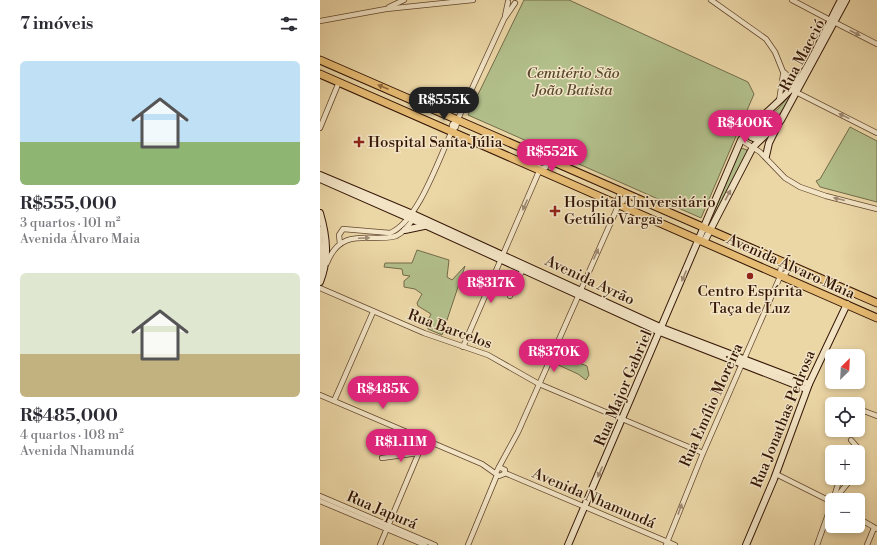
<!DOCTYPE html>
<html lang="pt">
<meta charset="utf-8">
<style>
:root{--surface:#fff;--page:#f7f7f7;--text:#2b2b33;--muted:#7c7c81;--accent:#db2777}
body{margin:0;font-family:"Libre Bodoni",serif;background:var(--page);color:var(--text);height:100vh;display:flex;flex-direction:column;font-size:15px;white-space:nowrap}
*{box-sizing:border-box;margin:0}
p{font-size:13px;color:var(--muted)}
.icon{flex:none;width:22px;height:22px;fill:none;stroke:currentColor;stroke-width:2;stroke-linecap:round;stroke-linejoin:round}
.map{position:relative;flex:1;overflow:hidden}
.panel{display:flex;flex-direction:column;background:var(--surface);width:320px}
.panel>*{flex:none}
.needle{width:26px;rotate:24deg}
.controls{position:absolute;left:505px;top:349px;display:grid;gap:8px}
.controls a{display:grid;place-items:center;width:40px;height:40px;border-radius:6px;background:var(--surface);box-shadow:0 2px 6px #0003;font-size:20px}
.price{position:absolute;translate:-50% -34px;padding:0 9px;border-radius:14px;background:var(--accent);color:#fff;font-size:13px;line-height:26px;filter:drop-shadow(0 1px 2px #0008)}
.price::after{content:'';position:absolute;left:50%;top:24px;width:12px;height:9px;margin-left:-6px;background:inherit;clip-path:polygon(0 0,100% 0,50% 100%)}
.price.on{background:#222;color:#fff}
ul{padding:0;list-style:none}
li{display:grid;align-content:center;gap:8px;height:212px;padding:0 20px}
li span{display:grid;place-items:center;height:124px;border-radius:6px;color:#555}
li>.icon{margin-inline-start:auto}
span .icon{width:72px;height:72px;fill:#fffc;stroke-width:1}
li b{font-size:17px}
h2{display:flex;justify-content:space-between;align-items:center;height:48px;padding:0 20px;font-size:17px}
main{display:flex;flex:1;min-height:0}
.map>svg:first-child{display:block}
</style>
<main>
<section class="panel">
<h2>7 imóveis<svg class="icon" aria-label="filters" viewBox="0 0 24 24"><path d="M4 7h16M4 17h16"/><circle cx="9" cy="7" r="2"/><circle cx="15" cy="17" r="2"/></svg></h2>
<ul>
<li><span style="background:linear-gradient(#bfe0f5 65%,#8fb573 0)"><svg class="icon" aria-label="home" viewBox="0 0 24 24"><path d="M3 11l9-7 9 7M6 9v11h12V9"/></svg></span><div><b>R$555,000</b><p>3 quartos · 101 m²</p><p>Avenida Álvaro Maia</p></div></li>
<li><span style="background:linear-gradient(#dfe7d0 65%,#c2b280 0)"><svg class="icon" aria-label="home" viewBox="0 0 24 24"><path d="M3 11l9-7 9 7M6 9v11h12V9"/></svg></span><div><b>R$485,000</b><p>4 quartos · 108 m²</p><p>Avenida Nhamundá</p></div></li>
</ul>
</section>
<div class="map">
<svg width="557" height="545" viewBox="0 0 557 545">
<rect width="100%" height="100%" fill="#ebd6a6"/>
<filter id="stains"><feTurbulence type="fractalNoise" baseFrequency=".005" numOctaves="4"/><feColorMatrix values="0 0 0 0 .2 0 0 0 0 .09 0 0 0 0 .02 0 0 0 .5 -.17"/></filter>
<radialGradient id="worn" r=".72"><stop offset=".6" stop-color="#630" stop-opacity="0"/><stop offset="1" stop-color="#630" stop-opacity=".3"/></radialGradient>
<g fill="#b2bf8b" stroke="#746b49">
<polygon points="204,0 249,0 428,82 434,94 381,218 148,115"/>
<polygon points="480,83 458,117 437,135 433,134 433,129 458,109"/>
<polygon points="530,127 557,141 557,202 500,187 496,181 500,179"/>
<polygon points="421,148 427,150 427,152 389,227 388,226"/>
<polygon points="97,250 129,260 127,277 132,280 145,266 122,335 108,329 108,320 111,314 98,306 97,303 102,294 95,289 84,287 84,281 90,276 83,275 82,269 64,267 65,263 92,263"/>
<polygon points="239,355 267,366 269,375 266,380 258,374 234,363 234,359"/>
</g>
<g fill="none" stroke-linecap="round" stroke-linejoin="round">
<g stroke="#62472f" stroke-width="6">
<g id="street">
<polyline points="391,0 446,39 455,52 470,89 557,133"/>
<polyline points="472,0 510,20"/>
<polyline points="69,7 84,0"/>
<polyline points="185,16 188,2"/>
<polyline points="0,21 66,9 153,0"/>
<polyline points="514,22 557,44"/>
<polyline points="465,73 469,77 479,79"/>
<polyline points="459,101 463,75"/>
<polyline points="0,128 19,82"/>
<polyline points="132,131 136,127 138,119 184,19 195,3"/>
<polyline points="421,140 440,152 465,178 480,187 506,196 557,209"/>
<polyline points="220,169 226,167 229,160"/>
<polyline points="299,204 298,199 301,190"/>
<polyline points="0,229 2,270"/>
<path d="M20,244L19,235L23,229L70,233C98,222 119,158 132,131V125L137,119"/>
<path d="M7,263C17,237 33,237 58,238C64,238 70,238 76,236C84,232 89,225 94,218"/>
<polyline points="461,275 466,273 470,265"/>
<polyline points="0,288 104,333 168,355 219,384 383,453"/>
<polyline points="190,296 203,269"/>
<polyline points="143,347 220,169 218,165 221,156"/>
<polyline points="0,395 162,464 179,476 184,474 185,470 179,467 176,473"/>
<polyline points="14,401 53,312"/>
<polyline points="544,411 557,416"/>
<polyline points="531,440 539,449 538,468"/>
<polyline points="62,458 98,453"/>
<polyline points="179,467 198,432 299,204 303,201 307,193"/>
<polyline points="185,473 355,545"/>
<polyline points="456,474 512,502"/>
<polyline points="0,496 115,545"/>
<polyline points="513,500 520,478"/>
<polyline points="514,500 532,478"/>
<polyline points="0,501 105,545"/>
<polyline points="538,518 557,529"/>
<polyline points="60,545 105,438"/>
<polyline points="148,545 177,475"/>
<polyline points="346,545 383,453 459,279 462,261"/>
<polyline points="497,545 512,503"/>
<polyline points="547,545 554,528"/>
</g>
</g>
<g stroke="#351707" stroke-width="8">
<g id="secondary">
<polyline points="430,129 431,137 436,139 442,137"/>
<polyline points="446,156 449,143 460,121"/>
<polyline points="0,175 95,215 342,328 489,384"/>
<polyline points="0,179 107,226 340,332 486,389"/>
<path d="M0,213C7,237 9,259 0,282"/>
<polyline points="85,230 104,226"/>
<polyline points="384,242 433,147 461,120 526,0"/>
<path d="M248,545L421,140C437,117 462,102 479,80C494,58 508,24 521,0"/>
<polyline points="426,545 454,479 489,384 527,304"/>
</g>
</g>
<g stroke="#351707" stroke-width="9">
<g id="primary">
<polyline points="0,60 557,303"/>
<polyline points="0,74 557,318"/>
</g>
</g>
<use href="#street" stroke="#f2e4c5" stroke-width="4.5"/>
<use href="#secondary" stroke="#f2e4c5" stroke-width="6"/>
<use href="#primary" stroke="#e6bb73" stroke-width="7"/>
</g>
<defs><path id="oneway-solid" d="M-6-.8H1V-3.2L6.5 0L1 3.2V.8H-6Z"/></defs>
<g fill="#9d8870">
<use href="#oneway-solid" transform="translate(535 33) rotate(27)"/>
<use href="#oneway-solid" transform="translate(524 116) rotate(-154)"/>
<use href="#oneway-solid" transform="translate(408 195) rotate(-62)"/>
<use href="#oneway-solid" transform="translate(519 199) rotate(-166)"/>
<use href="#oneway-solid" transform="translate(205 205) rotate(114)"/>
<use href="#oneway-solid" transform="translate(44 238) rotate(-2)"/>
<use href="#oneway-solid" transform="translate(276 254) rotate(-66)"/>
<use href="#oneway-solid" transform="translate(364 276) rotate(113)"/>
<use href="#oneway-solid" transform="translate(280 472) rotate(114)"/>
<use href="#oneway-solid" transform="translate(360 509) rotate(-70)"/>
</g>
<use fill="#8e693d" href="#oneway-solid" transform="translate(63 87) rotate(-157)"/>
<g fill="#8f2418" stroke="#f2e4c5" stroke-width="1.5">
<path d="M37 136h4v4h4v4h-4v4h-4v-4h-4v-4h4z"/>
<path d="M233 205h4v4h4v4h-4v4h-4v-4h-4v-4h4z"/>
<circle cx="430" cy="276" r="4"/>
</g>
<g text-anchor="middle" stroke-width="3" stroke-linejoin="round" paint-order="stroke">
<g font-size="15" fill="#351707" stroke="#f2e4c5">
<text transform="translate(482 55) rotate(-62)" y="5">Rua Maceió</text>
<text transform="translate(471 266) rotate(24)" y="5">Avenida Álvaro Maia</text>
<text transform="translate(270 280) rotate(25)" y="5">Avenida Ayrão</text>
<text transform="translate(130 329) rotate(20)" y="5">Rua Barcelos</text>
<text transform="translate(303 388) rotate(-67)" y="5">Rua Major Gabriel</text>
<text transform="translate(391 405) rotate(-66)" y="5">Rua Emílio Moreira</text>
<text transform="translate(463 419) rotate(-68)" y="5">Rua Jonathas Pedrosa</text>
<text transform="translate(274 498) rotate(23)" y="5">Avenida Nhamundá</text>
<text transform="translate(62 510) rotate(23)" y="5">Rua Japurá</text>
</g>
<g font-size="15" font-style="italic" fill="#5a492f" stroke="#f2e4c5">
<text x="253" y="78">Cemitério São<tspan x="253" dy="17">João Batista</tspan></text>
</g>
<g font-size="15" fill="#351707" stroke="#f2e4c5" text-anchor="start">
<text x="48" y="147">Hospital Santa Júlia</text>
<text x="244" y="207">Hospital Universitário<tspan x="244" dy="17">Getúlio Vargas</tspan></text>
<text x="430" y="296" text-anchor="middle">Centro Espírita<tspan x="430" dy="17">Taça de Luz</tspan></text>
</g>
</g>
<rect width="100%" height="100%" filter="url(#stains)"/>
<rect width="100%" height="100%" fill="url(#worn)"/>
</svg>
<div class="controls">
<a><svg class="needle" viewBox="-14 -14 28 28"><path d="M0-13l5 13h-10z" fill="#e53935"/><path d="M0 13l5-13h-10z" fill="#7c7c81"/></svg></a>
<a><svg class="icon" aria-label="locate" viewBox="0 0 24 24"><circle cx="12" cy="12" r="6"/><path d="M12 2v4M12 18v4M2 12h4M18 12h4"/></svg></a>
<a>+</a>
<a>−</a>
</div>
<b class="price on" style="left:124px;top:121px">R$555K</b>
<b class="price" style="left:425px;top:144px">R$400K</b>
<b class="price" style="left:232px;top:173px">R$552K</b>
<b class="price" style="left:171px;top:304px">R$317K</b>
<b class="price" style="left:234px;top:373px">R$370K</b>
<b class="price" style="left:63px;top:410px">R$485K</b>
<b class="price" style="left:81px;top:463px">R$1.11M</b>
</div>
</main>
